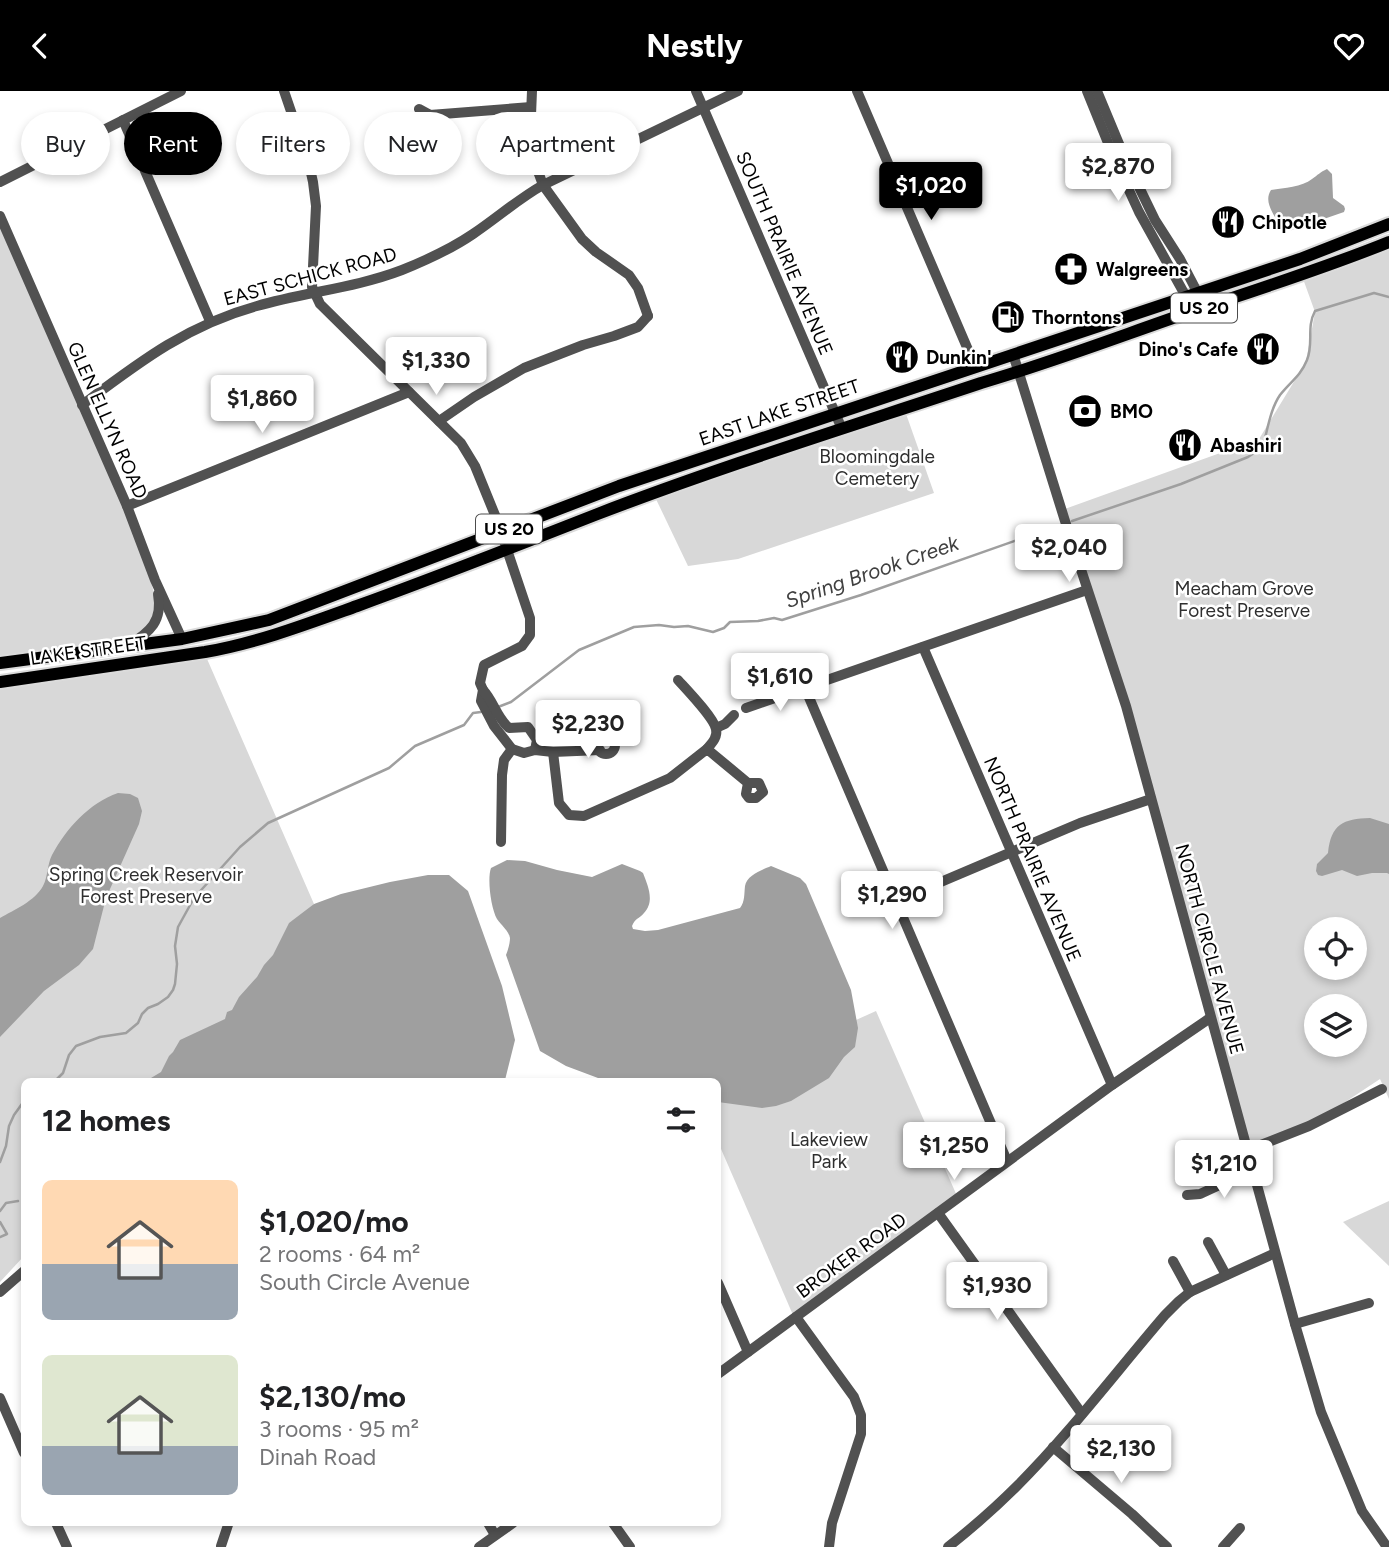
<!DOCTYPE html>
<meta charset="utf-8">
<style>
:root{--surface:#fff;--page:#f2f2f2;--text:#202124;--muted:#757577;--accent:#000}
body{margin:0;font-family:Figtree,sans-serif;background:var(--page);color:var(--text);height:100vh;display:flex;flex-direction:column;font-size:26px;white-space:nowrap}
*{box-sizing:border-box;margin:0}
p{font-size:23px;color:var(--muted)}
.icon{flex:none;width:38px;height:38px;fill:none;stroke:currentColor;stroke-width:2;stroke-linecap:round;stroke-linejoin:round}
.map{position:relative;flex:1;overflow:hidden}
.side{position:absolute;left:21px;top:987px;width:700px;height:448px;display:flex;flex-direction:column;background:var(--surface);border-radius:10px;box-shadow:0 4px 10px #0003}
.side>*{flex:none}
.top-card{position:absolute;left:21px;top:21px;width:700px;height:63px;display:flex;gap:14px}
.buttons{position:absolute;left:1304px;top:826px;display:grid;gap:14px}
.buttons a{display:grid;place-items:center;width:63px;height:63px;border-radius:50%;background:var(--surface);box-shadow:0 4px 10px #0003;font-size:35px}
.price{position:absolute;translate:-50% -60px;padding:0 16px;border-radius:7px;background:#fff;color:#222;font-size:23px;line-height:46px;filter:drop-shadow(0 2px 4px #0008)}
.price::after{content:'';position:absolute;left:50%;top:42px;width:21px;height:16px;margin-left:-10px;background:inherit;clip-path:polygon(0 0,100% 0,50% 100%)}
.price.current{background:var(--accent);color:#fff}
ul{padding:0;list-style:none}
li{display:flex;align-items:center;gap:21px;height:175px;padding:0 21px}
li span{display:grid;place-items:center;flex:none;width:196px;height:140px;border-radius:10px;color:#555}
li>.icon{margin-inline-start:auto}
span .icon{width:84px;height:84px;fill:#fffc;stroke-width:1}
li b{font-size:30px}
h2{display:flex;justify-content:space-between;align-items:center;height:84px;padding:0 21px;font-size:30px}
.pill{padding:0 24px;border-radius:32px;background:var(--surface);box-shadow:0 4px 10px #0003;font-size:24px;line-height:63px}
.pill.current{background:var(--accent);color:#fff}
header{display:flex;justify-content:space-between;align-items:center;height:91px;padding:0 21px;background:var(--accent);color:#fff;font-size:32px;font-weight:700}
.map>svg:first-child{display:block}
</style>
<header><svg class="icon" aria-label="back" viewBox="0 0 24 24"><path d="M15 5l-7 7 7 7"/></svg>Nestly<svg class="icon" aria-label="heart" viewBox="0 0 24 24"><path d="M12 20l-8-8c-3-5 5-10 8-4 3-6 11-1 8 4z"/></svg></header>
<div class="map">
<svg width="1389" height="1456" viewBox="0 0 1389 1456">
<rect width="100%" height="100%" fill="#fff"/>
<g fill="#d8d8d8" fill-rule="evenodd">
<polygon points="0,133 123,416 151,491 155,505 156,519 152,529 144,541 127,552 0,570"/>
<path d="M1389,153V1008L1380,988L1309,1035L1248,1059L1126,615L1062,419L1259,348L1306,271L1315,221L1302,185ZM1316,838H1354V877H1316ZM1316,915H1354V954H1316Z"/>
<polygon points="905,320 934,402 738,468 688,475 655,406"/>
<polygon points="204,561 314,813 268,878 173,990 24,990 24,1165 0,1191 0,592"/>
<polygon points="876,920 957,1105 793,1224 718,1051 718,991"/>
<polygon points="1389,1110 1389,1175 1343,1131"/>
</g>
<g fill="#9f9f9f">
<path d="M1327,78L1332,83L1333,107L1344,115L1345,118L1344,121L1289,140L1282,128L1277,130C1272,120 1264,110 1271,99C1284,97 1302,96 1312,88C1318,84 1320,81 1327,78Z"/>
<path d="M118,702L130,703L138,707L142,720L139,733L106,807L93,858L79,874L44,900L0,946V827C14,819 35,810 43,795C48,786 47,774 52,764C66,738 89,712 118,702Z"/>
<path d="M1370,727L1389,733V783L1387,782H1372L1357,785L1342,779L1322,785L1318,784L1316,780L1317,773L1328,762C1331,733 1343,728 1370,727Z"/>
<path d="M507,769L525,770L557,779L592,786L622,773L640,780L643,782C648,795 655,810 644,822C639,828 635,827 632,835L633,838L645,840L658,839L740,817C745,810 744,804 745,795C747,784 762,779 771,775L800,787L806,793L851,899L858,937L855,956L844,966L829,987L791,1010L776,1015L762,1017L718,1011V990H606L566,975L540,960L506,864C508,859 510,852 510,847C509,840 501,834 497,828C491,817 487,788 491,777Z"/>
<polygon points="428,784 449,784 468,800 502,895 515,949 505,989 146,990 161,981 169,965 173,961 180,949 225,928 227,921 232,919 239,906 257,886 264,874 273,864 289,832 314,813 341,803 390,791"/>
</g>
<g fill="none" stroke-linecap="round" stroke-linejoin="round">
<g stroke="#9f9f9f" stroke-width="2.5">
<path d="M1264,351C1268,336 1271,317 1280,304C1291,290 1300,286 1307,269C1314,252 1306,237 1315,220L1374,202L1389,206"/>
<polyline points="1072,430 1181,393 1248,366 1260,358"/>
<polyline points="498,616 511,611 579,559 634,536 659,534 674,536 688,535 713,541 724,537 730,531 758,530 774,527 782,529 861,504 1057,435"/>
<polyline points="55,990 63,982 69,964 76,955 100,946 126,942 138,932 142,923 148,917 158,913 168,906 173,899 175,893 177,873 175,855 178,836 194,807 240,756 268,732 389,677 415,655 464,634 473,622 481,621"/>
<polyline points="0,1071 6,1055 9,1035 14,1024 24,1010"/>
<polyline points="0,1120 6,1112 18,1110"/>
<polyline points="0,1131 7,1143 0,1146"/>
</g>
<g stroke="#dbdbdb" stroke-width="16">
<g id="major">
<polyline points="0,572 182,548 269,529 619,395 1300,168 1389,133"/>
<path d="M0,591L205,561C257,552 307,533 357,515C437,486 516,455 595,424C722,375 852,335 981,292C1053,271 1123,244 1193,220C1259,198 1325,177 1389,151"/>
</g>
</g>
<g stroke="#515151" stroke-width="10">
<polyline points="284,0 309,73 313,91 316,115 312,196 320,213 461,352 475,375 497,429 530,527 530,544 522,555 484,574 480,592 483,599 481,610 494,635 512,658 524,662 535,659 553,661 600,659"/>
<polyline points="532,0 530,48 532,64 543,94 582,148 596,161 629,184 638,197 648,225"/>
<polyline points="696,0 842,338"/>
<polyline points="857,0 975,275"/>
<polyline points="1087,0 1115,69 1139,121 1194,220"/>
<polyline points="1097,0 1124,65 1155,129 1180,168 1205,216"/>
<polyline points="419,18 430,24 531,16"/>
<polyline points="123,29 210,230"/>
<polyline points="0,91 181,0"/>
<polyline points="0,125 127,415 155,489 182,548"/>
<polyline points="1013,263 1065,430 1126,615 1295,1233 1321,1321 1362,1420 1387,1456"/>
<path d="M82,314C138,272 187,234 257,215C305,201 355,197 402,179C427,169 451,158 473,143C497,127 518,108 543,94L738,0"/>
<polyline points="439,330 474,306 524,277 583,254 614,245 638,236 648,225"/>
<polyline points="127,415 409,301"/>
<path d="M129,554C150,541 163,530 158,503"/>
<polyline points="923,556 1112,994"/>
<path d="M678,589C687,599 714,627 716,638C718,646 712,652 707,658"/>
<polyline points="805,597 1007,1070"/>
<path d="M483,599C494,611 497,627 509,637L528,636L537,649L535,659"/>
<polyline points="746,617 1087,499"/>
<polyline points="716,637 725,633 734,624"/>
<circle cx="606" cy="654" r="9"/>
<polyline points="553,661 559,712 569,724 584,725 670,687 707,658 748,692 759,692 763,701 756,707 749,707 746,703 748,692"/>
<polyline points="501,751 502,684 504,669 512,658"/>
<polyline points="896,810 1080,732 1151,708"/>
<polyline points="1248,1059 1309,1035 1382,998"/>
<polyline points="1187,1104 1200,1103 1252,1079"/>
<polyline points="938,1122 1082,1323"/>
<polyline points="1208,1151 1226,1184"/>
<polyline points="1173,1170 1190,1201"/>
<polyline points="718,1192 748,1261"/>
<polyline points="0,1201 24,1180"/>
<polyline points="796,1226 854,1306 861,1324 861,1343 832,1432 829,1456"/>
<polyline points="1295,1233 1369,1212"/>
<polyline points="718,1283 1112,994 1210,927"/>
<polyline points="0,1307 24,1362"/>
<polyline points="1053,1356 1132,1423 1167,1456"/>
<polyline points="56,1432 67,1456"/>
<polyline points="488,1432 495,1444"/>
<polyline points="613,1432 630,1456"/>
<polyline points="221,1455 228,1434"/>
<polyline points="479,1456 513,1432"/>
<path d="M948,1456C972,1437 995,1417 1017,1395C1070,1342 1116,1281 1165,1224L1179,1210L1190,1201L1275,1162"/>
<polyline points="1223,1456 1240,1437"/>
</g>
<use href="#major" stroke="#000" stroke-width="12"/>
</g>
<defs>
<g id="restaurant-disc" transform="scale(1.75)"><circle r="9.5" fill="#000" stroke="#fff"/><path d="M-5-6h1v4h1v-4h1v4h1v-4h1v5L-1.5 .5V6h-2V.5L-5-1ZM5-6V6H3V1.5H1.5Q1.5-4 5-6Z" fill="#fff"/></g>
<g id="pharmacy-disc" transform="scale(1.75)"><circle r="9.5" fill="#000" stroke="#fff"/><path d="M-2-6h4v4h4v4h-4v4h-4v-4h-4v-4h4Z" fill="#fff"/></g>
<g id="fuel-disc" transform="scale(1.75)"><circle r="9.5" fill="#000" stroke="#fff"/><path d="M-5.5-6h7V0h2V4h1.3V-2.5L3-4.5l.8-.8L6-3V5H2.5V1h-1V6h-7ZM-4.2-4.7v3.2H.2V-4.7Z" fill="#fff"/></g>
<g id="bank-disc" transform="scale(1.75)"><circle r="9.5" fill="#000" stroke="#fff"/><path d="M-6-4H6V4H-6ZM0-2.3a2.3 2.3 0 1 0 0 4.6a2.3 2.3 0 1 0 0-4.6Z" fill="#fff"/></g>
</defs>
<g fill-rule="evenodd">
<use href="#restaurant-disc" x="1228" y="131"/>
<use href="#pharmacy-disc" x="1071" y="178"/>
<use href="#fuel-disc" x="1008" y="226"/>
<use href="#restaurant-disc" x="1263" y="258"/>
<use href="#restaurant-disc" x="902" y="266"/>
<use href="#bank-disc" x="1085" y="320"/>
<use href="#restaurant-disc" x="1185" y="354"/>
</g>
<g text-anchor="middle" stroke-width="5" stroke-linejoin="round" paint-order="stroke">
<g fill="#fff" stroke="#4c4c4c" stroke-width="2">
<rect x="1171" y="202.5" width="66" height="29" rx="5"/>
<rect x="476" y="423.5" width="66" height="29" rx="5"/>
</g>
<g font-size="18" font-weight="bold" fill="#000">
<text x="1204" y="223">US 20</text>
<text x="509" y="444">US 20</text>
</g>
<g font-size="19" font-weight="bold" fill="#000" stroke="#fff" text-anchor="start">
<text x="1252" y="138">Chipotle</text>
<text x="1096" y="185">Walgreens</text>
<text x="1032" y="233">Thorntons</text>
<text x="1238" y="265" text-anchor="end">Dino's Cafe</text>
<text x="926" y="273">Dunkin'</text>
<text x="1110" y="327">BMO</text>
<text x="1210" y="361">Abashiri</text>
</g>
<g font-size="19" fill="#000" stroke="#fff">
<text transform="translate(785 162) rotate(67)" y="7">SOUTH PRAIRIE AVENUE</text>
<text transform="translate(310 185) rotate(-15)" y="7">EAST SCHICK ROAD</text>
<text transform="translate(779 321) rotate(-19)" y="7">EAST LAKE STREET</text>
<text transform="translate(108 329) rotate(66)" y="7">GLEN ELLYN ROAD</text>
<text transform="translate(88 559) rotate(-8)" y="7">LAKE STREET</text>
<text transform="translate(1033 768) rotate(67)" y="7">NORTH PRAIRIE AVENUE</text>
<text transform="translate(1210 858) rotate(75)" y="7">NORTH CIRCLE AVENUE</text>
<text transform="translate(851 1164) rotate(-36)" y="7">BROKER ROAD</text>
</g>
<g font-size="19" fill="#2f2f2f" stroke="#fff">
<text x="877" y="372">Bloomingdale<tspan x="877" dy="22">Cemetery</tspan></text>
<text x="1244" y="504">Meacham Grove<tspan x="1244" dy="22">Forest Preserve</tspan></text>
<text x="146" y="790">Spring Creek Reservoir<tspan x="146" dy="22">Forest Preserve</tspan></text>
<text x="829" y="1055">Lakeview<tspan x="829" dy="22">Park</tspan></text>
</g>
<g font-size="21" font-style="italic" fill="#404040" stroke="#fff">
<text transform="translate(872 481) rotate(-19)" y="7">Spring Brook Creek</text>
</g>
</g>
</svg>
<div class="buttons">
<a><svg class="icon" aria-label="locate" viewBox="0 0 24 24"><circle cx="12" cy="12" r="6"/><path d="M12 2v4M12 18v4M2 12h4M18 12h4"/></svg></a>
<a><svg class="icon" aria-label="layers" viewBox="0 0 24 24"><path d="M12 4l9 5-9 5-9-5zM3 14l9 5 9-5"/></svg></a>
</div>
<b class="price" style="left:1118px;top:112px">$2,870</b>
<b class="price current" style="left:931px;top:131px">$1,020</b>
<b class="price" style="left:436px;top:306px">$1,330</b>
<b class="price" style="left:262px;top:344px">$1,860</b>
<b class="price" style="left:1069px;top:493px">$2,040</b>
<b class="price" style="left:780px;top:622px">$1,610</b>
<b class="price" style="left:588px;top:669px">$2,230</b>
<b class="price" style="left:892px;top:840px">$1,290</b>
<b class="price" style="left:954px;top:1091px">$1,250</b>
<b class="price" style="left:1224px;top:1109px">$1,210</b>
<b class="price" style="left:997px;top:1231px">$1,930</b>
<b class="price" style="left:1121px;top:1394px">$2,130</b>
<div class="top-card">
<a class="pill">Buy</a>
<a class="pill current">Rent</a>
<a class="pill">Filters</a>
<a class="pill">New</a>
<a class="pill">Apartment</a>
</div>
<section class="side">
<h2>12 homes<svg class="icon" aria-label="filters" viewBox="0 0 24 24"><path d="M4 7h16M4 17h16"/><circle cx="9" cy="7" r="2"/><circle cx="15" cy="17" r="2"/></svg></h2>
<ul>
<li><span style="background:linear-gradient(#ffd9b3 60%,#9aa5b1 0)"><svg class="icon" aria-label="home" viewBox="0 0 24 24"><path d="M3 11l9-7 9 7M6 9v11h12V9"/></svg></span><div><b>$1,020/mo</b><p>2 rooms · 64 m²</p><p>South Circle Avenue</p></div></li>
<li><span style="background:linear-gradient(#dfe7d0 65%,#9aa5b1 0)"><svg class="icon" aria-label="home" viewBox="0 0 24 24"><path d="M3 11l9-7 9 7M6 9v11h12V9"/></svg></span><div><b>$2,130/mo</b><p>3 rooms · 95 m²</p><p>Dinah Road</p></div></li>
</ul>
</section>
</div>
